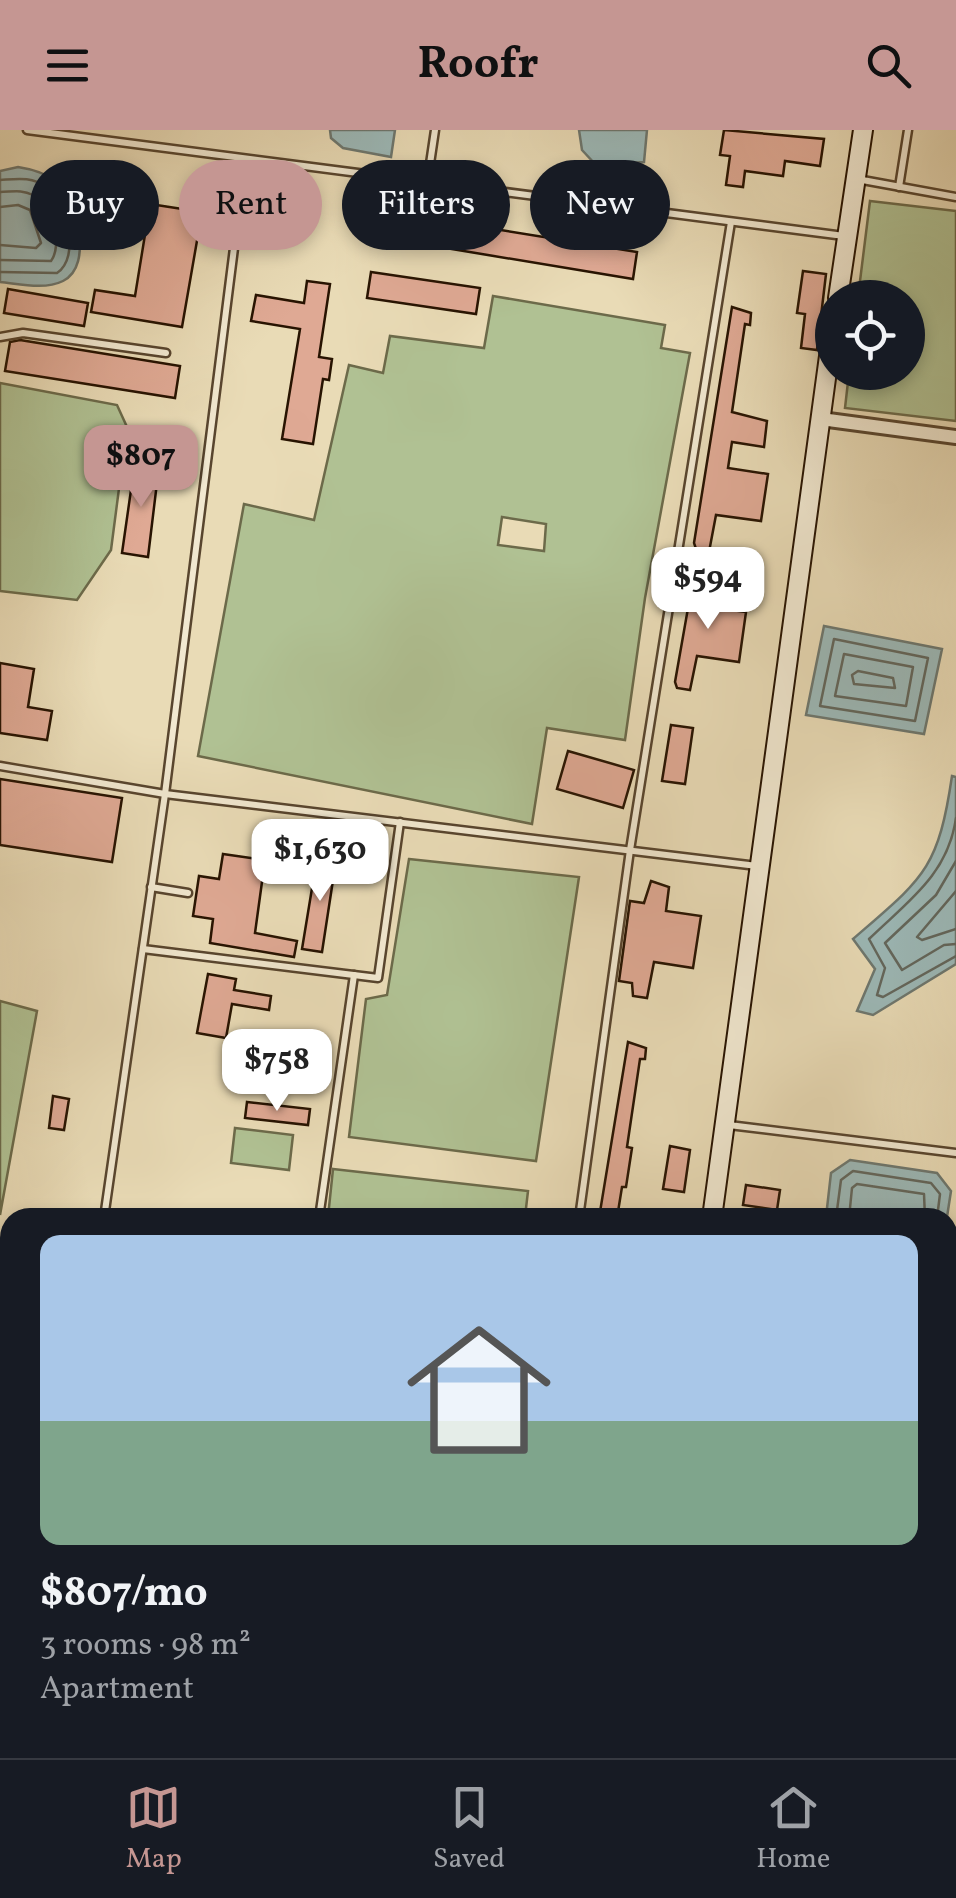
<!DOCTYPE html>
<meta charset="utf-8">
<style>
:root{--surface:#171b24;--page:#20242c;--text:#f1f3f6;--muted:#9ea1a6;--line:#363941;--accent:#c59692}
body{margin:0;font-family:Vollkorn,serif;background:var(--page);color:var(--text);height:100vh;display:flex;flex-direction:column;font-size:38px;white-space:nowrap}
*{box-sizing:border-box;margin:0}
p{font-size:32px;color:var(--muted)}
.icon{flex:none;width:55px;height:55px;fill:none;stroke:currentColor;stroke-width:2;stroke-linecap:round;stroke-linejoin:round}
.map{position:relative;flex:1;overflow:hidden}
.details{position:absolute;left:0px;top:1078px;width:958px;height:552px;display:flex;flex-direction:column;background:var(--surface);border-radius:30px 30px 0 0;box-shadow:0 5px 15px #0003}
.details>*{flex:none}
.hud{position:absolute;left:30px;top:30px;width:898px;height:90px;display:flex;gap:20px}
.buttons{position:absolute;left:815px;top:150px;display:grid;gap:20px}
.buttons a{display:grid;place-items:center;width:110px;height:110px;border-radius:50%;background:var(--surface);box-shadow:0 5px 15px #0003;font-size:50px}
.price{position:absolute;translate:-50% -85px;padding:0 22px;border-radius:20px;background:#fff;color:#222;font-size:32px;line-height:65px;filter:drop-shadow(0 2px 5px #0008)}
.price::after{content:'';position:absolute;left:50%;top:60px;width:30px;height:22px;margin-left:-15px;background:inherit;clip-path:polygon(0 0,100% 0,50% 100%)}
.price.selected{background:var(--accent);color:#111}
ul{padding:0;list-style:none}
li{display:grid;align-content:center;gap:20px;height:530px;padding:0 40px}
li+li{border-top:2px solid var(--line)}
li span{display:grid;place-items:center;height:310px;border-radius:20px;color:#555}
li>.icon{margin-inline-start:auto}
span .icon{width:180px;height:180px;fill:#fffc;stroke-width:1}
li b{font-size:42px}
.pill{padding:0 35px;border-radius:45px;background:var(--surface);box-shadow:0 5px 15px #0003;font-size:35px;line-height:90px}
.pill.selected{background:var(--accent);color:#111}
header{display:flex;justify-content:space-between;align-items:center;height:130px;padding:0 40px;background:var(--accent);color:#111;font-size:45px;font-weight:700}
.dock{display:flex;justify-content:space-around;align-items:center;height:140px;border-top:2px solid var(--line);background:var(--surface);font-size:28px;color:var(--muted)}
.dock a{display:grid;justify-items:center;gap:5px}
.dock .selected{color:var(--accent)}
.map>svg:first-child{display:block}
</style>
<header><svg class="icon" aria-label="menu" viewBox="0 0 24 24"><path d="M4 6h16M4 12h16M4 18h16"/></svg>Roofr<svg class="icon" aria-label="search" viewBox="0 0 24 24"><circle cx="10" cy="10" r="6"/><path d="M15 15l6 6"/></svg></header>
<div class="map">
<svg width="956" height="1628" viewBox="0 0 956 1628">
<rect width="100%" height="100%" fill="#e9dbb6"/>
<filter id="stains"><feTurbulence type="fractalNoise" baseFrequency=".002" numOctaves="4"/><feColorMatrix values="0 0 0 0 .2 0 0 0 0 .09 0 0 0 0 .02 0 0 0 .5 -.17"/></filter>
<radialGradient id="worn" r=".72"><stop offset=".6" stop-color="#630" stop-opacity="0"/><stop offset="1" stop-color="#630" stop-opacity=".3"/></radialGradient>
<g fill="#b0c193" stroke="#6c6a4a" stroke-width="2.5" fill-rule="evenodd">
<polygon points="870,71 956,81 956,291 845,278 849,243 908,242 908,168 858,167"/>
<path d="M493,166L665,195L661,218L690,223L645,468L625,610L547,598L532,694L198,626L244,374L314,390L349,235L383,243L390,206L484,218ZM502,387L546,394L544,421L498,415Z"/>
<polygon points="0,253 117,275 127,297 111,420 77,470 0,461"/>
<polygon points="409,729 579,747 536,1031 349,1007 366,869 387,865"/>
<polygon points="0,871 37,881 0,1085"/>
<polygon points="235,998 293,1005 289,1040 231,1033"/>
<polygon points="333,1039 528,1061 525,1087 328,1087"/>
</g>
<g fill="#9cb9b8" stroke="#6d776f" stroke-width="2.5">
<polygon points="330,0 395,0 391,27 343,18 331,8"/>
<polygon points="579,0 647,0 644,32 596,35 582,20"/>
<path d="M18,37C31,39 44,42 55,51C75,69 95,135 63,151C45,160 20,154 0,152V41Z"/>
<polygon points="824,496 942,519 924,604 806,585"/>
<path d="M952,646L956,647V834L873,885L857,881L875,839L853,809C923,748 938,741 952,646Z"/>
<polygon points="850,1030 937,1043 951,1061 947,1087 826,1087 831,1043"/>
<polygon points="0,1501 10,1503 10,1620 24,1620 22,1628 0,1628"/>
</g>
<g fill="none" stroke-linecap="round" stroke-linejoin="round">
<g stroke="#62665c" stroke-width="2.5">
<path d="M0,50C16,49 32,46 46,57C67,72 81,127 57,143L0,142"/>
<path d="M0,62C12,62 21,59 33,65C53,74 63,115 51,131L0,130"/>
<polyline points="0,77 18,75 30,80 41,113 36,118 0,115"/>
<polygon points="834,509 928,528 915,591 820,576"/>
<polygon points="844,524 913,537 906,576 835,566"/>
<polygon points="858,541 893,548 895,558 854,554 852,545"/>
<path d="M956,688C948,745 907,772 869,809L885,838L877,865L883,867L956,826"/>
<polyline points="956,731 936,765 885,813 902,840 944,815 956,814"/>
<polyline points="956,761 917,807 922,810 956,799"/>
<polyline points="836,1088 841,1050 853,1041 931,1053 940,1064 937,1088"/>
<polyline points="849,1088 852,1058 857,1054 924,1064 925,1088"/>
</g>
</g>
<g fill="#dfa994" stroke="#271301" stroke-width="2.5">
<polygon points="724,0 824,9 820,36 785,31 783,46 745,41 743,57 726,55 730,26 720,25"/>
<polygon points="150,74 202,82 182,197 91,182 95,160 135,166"/>
<polygon points="377,80 637,122 633,149 373,106"/>
<polygon points="803,141 826,144 817,220 801,218 805,184 797,183"/>
<polygon points="371,142 480,158 476,184 367,168"/>
<polygon points="307,151 330,154 319,227 332,229 329,250 323,249 313,314 282,309 300,199 251,191 256,165 304,173"/>
<polygon points="8,159 88,173 84,196 4,183"/>
<polygon points="732,177 751,183 750,195 745,194 732,282 767,291 764,317 732,312 728,338 768,344 761,391 716,385 709,422 696,419 694,413"/>
<polygon points="20,210 180,236 175,268 5,241 10,212"/>
<polygon points="135,332 159,336 148,427 122,423"/>
<polygon points="694,444 713,450 709,477 746,482 739,532 697,526 690,560 677,558 675,552"/>
<polygon points="0,533 34,539 28,577 52,581 47,610 0,603"/>
<polygon points="671,595 693,598 685,654 662,651"/>
<polygon points="568,621 634,640 623,678 557,659"/>
<polygon points="0,649 122,668 112,732 0,715"/>
<polygon points="324,722 337,724 322,822 302,819 316,734 321,735"/>
<polygon points="223,724 265,730 255,803 297,811 294,827 210,813 213,789 193,786 199,746 219,749"/>
<polygon points="651,751 669,757 666,781 701,786 693,838 654,832 647,868 633,866 632,853 619,851 630,771 644,773"/>
<polygon points="208,844 236,849 234,860 271,866 269,880 232,874 226,908 197,903"/>
<polygon points="628,912 646,918 645,929 640,929 627,1017 632,1018 626,1057 622,1057 617,1088 599,1088"/>
<polygon points="53,966 69,969 64,1000 49,998"/>
<polygon points="247,972 310,979 308,995 245,988"/>
<polygon points="670,1016 690,1020 684,1062 663,1059"/>
<polygon points="746,1055 780,1060 777,1080 743,1075"/>
</g>
<g fill="none" stroke-linecap="round" stroke-linejoin="round">
<g stroke="#58452e" stroke-width="11">
<g id="lane">
<polyline points="27,0 844,106"/>
<polyline points="857,49 956,67"/>
<polyline points="427,54 435,0"/>
<polyline points="899,57 908,0"/>
<polyline points="0,207 23,203 166,223"/>
<polyline points="0,636 165,664 757,736"/>
<polyline points="151,757 188,763"/>
<polyline points="143,819 378,848 400,692"/>
<polyline points="729,995 956,1023"/>
<polyline points="104,1088 165,664 245,31"/>
<polyline points="319,1088 354,845"/>
<polyline points="579,1088 630,720 731,92"/>
<polyline points="0,1255 10,1257"/>
<polyline points="948,1434 956,1436"/>
<polyline points="117,1628 118,1620"/>
<polyline points="333,1628 334,1620"/>
<polyline points="378,1628 383,1621 419,1628"/>
<polyline points="497,1628 498,1620"/>
</g>
</g>
<g stroke="#58452e" stroke-width="18">
<g id="street">
<polyline points="821,289 956,307"/>
<polyline points="935,1620 936,1628"/>
</g>
</g>
<g stroke="#271301" stroke-width="22">
<g id="secondary">
<polyline points="838,168 863,0"/>
<polyline points="712,1088 832,204"/>
<polyline points="772,1620 776,1628"/>
</g>
</g>
<use href="#lane" stroke="#f1e8d0" stroke-width="6"/>
<use href="#street" stroke="#f1e8d0" stroke-width="12"/>
<use href="#secondary" stroke="#f1e8d0" stroke-width="18"/>
</g>
<rect width="100%" height="100%" filter="url(#stains)"/>
<rect width="100%" height="100%" fill="url(#worn)"/>
</svg>
<div class="buttons">
<a><svg class="icon" aria-label="locate" viewBox="0 0 24 24"><circle cx="12" cy="12" r="6"/><path d="M12 2v4M12 18v4M2 12h4M18 12h4"/></svg></a>
</div>
<b class="price selected" style="left:141px;top:380px">$807</b>
<b class="price" style="left:708px;top:502px">$594</b>
<b class="price" style="left:320px;top:774px">$1,630</b>
<b class="price" style="left:277px;top:984px">$758</b>
<div class="hud">
<a class="pill">Buy</a>
<a class="pill selected">Rent</a>
<a class="pill">Filters</a>
<a class="pill">New</a>
</div>
<section class="details">
<ul>
<li><span style="background:linear-gradient(#a9c7e8 60%,#7fa58c 0)"><svg class="icon" aria-label="home" viewBox="0 0 24 24"><path d="M3 11l9-7 9 7M6 9v11h12V9"/></svg></span><div><b>$807/mo</b><p>3 rooms · 98 m²</p><p>Apartment</p></div></li>
</ul>
</section>
</div>
<nav class="dock">
<a class="selected"><svg class="icon" aria-label="map" viewBox="0 0 24 24"><path d="M3 6l6-2 6 2 6-2v14l-6 2-6-2-6 2zM9 4v14M15 6v14"/></svg>Map</a>
<a><svg class="icon" aria-label="saved" viewBox="0 0 24 24"><path d="M7 4h10v16l-5-4-5 4z"/></svg>Saved</a>
<a><svg class="icon" aria-label="home" viewBox="0 0 24 24"><path d="M3 11l9-7 9 7M6 9v11h12V9"/></svg>Home</a>
</nav>
